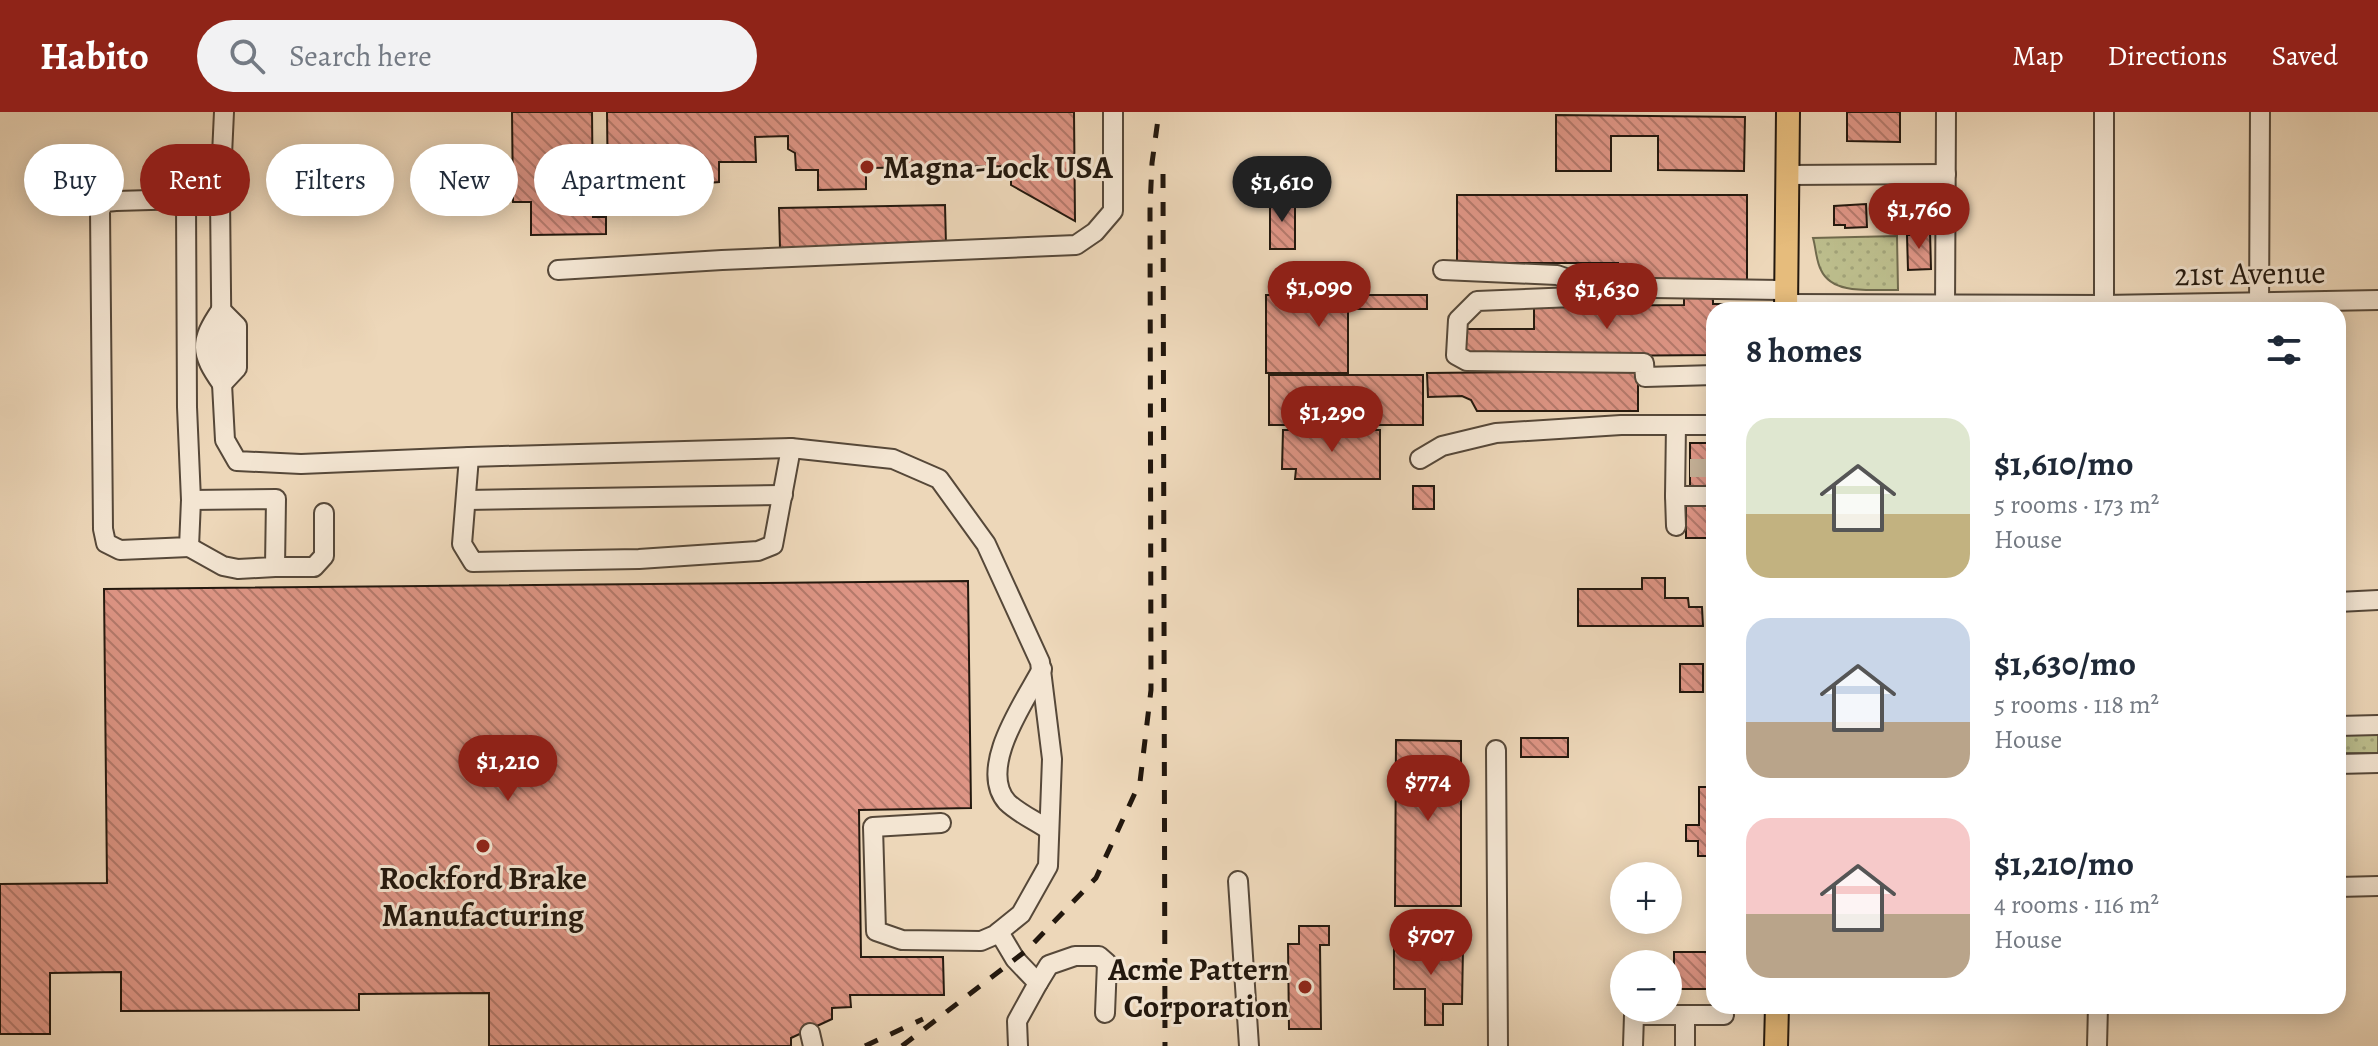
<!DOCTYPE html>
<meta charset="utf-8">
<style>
:root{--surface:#fff;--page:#f2f2f3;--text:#1f2937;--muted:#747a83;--accent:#8f2418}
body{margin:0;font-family:Alegreya,serif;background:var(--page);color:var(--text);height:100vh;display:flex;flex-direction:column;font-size:30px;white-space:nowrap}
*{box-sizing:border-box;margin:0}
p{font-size:26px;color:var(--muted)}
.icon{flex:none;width:44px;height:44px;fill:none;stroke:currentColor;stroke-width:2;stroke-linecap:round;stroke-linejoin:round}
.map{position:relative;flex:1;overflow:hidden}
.panel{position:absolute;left:1706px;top:190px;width:640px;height:712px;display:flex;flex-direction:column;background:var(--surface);border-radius:24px;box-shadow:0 4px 20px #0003}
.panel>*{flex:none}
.banner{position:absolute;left:24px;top:32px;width:760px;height:72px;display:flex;gap:16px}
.fabs{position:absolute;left:1610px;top:750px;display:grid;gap:16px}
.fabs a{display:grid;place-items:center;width:72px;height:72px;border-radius:50%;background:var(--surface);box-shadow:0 4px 20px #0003;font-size:40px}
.price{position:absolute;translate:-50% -68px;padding:0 18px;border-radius:28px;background:var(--accent);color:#fff;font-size:26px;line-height:52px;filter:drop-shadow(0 2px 4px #0008)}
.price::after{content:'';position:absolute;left:50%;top:48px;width:24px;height:18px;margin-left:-12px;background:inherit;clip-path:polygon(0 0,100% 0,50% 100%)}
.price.selected{background:#222;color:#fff}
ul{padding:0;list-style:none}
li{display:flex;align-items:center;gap:24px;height:200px;padding:0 40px}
li span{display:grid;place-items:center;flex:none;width:224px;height:160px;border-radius:24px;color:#555}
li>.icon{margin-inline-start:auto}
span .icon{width:96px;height:96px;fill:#fffc;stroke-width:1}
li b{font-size:34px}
h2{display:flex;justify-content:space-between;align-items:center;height:96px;padding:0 40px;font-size:34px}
.tag{padding:0 28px;border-radius:36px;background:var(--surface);box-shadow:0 4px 20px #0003;font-size:28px;line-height:72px}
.tag.selected{background:var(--accent);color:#fff}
header{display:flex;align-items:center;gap:48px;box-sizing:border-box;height:112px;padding:0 40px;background:var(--accent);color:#fff}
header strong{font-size:38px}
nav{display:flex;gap:44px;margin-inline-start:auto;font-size:28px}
.search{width:560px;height:72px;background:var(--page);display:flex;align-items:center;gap:20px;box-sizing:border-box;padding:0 28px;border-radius:44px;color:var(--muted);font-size:30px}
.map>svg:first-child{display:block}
</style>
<header>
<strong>Habito</strong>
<div class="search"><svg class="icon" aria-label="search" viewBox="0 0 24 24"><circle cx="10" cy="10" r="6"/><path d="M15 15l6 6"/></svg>Search here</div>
<nav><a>Map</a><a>Directions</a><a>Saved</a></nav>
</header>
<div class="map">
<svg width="2378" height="934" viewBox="0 0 2378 934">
<defs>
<pattern id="grass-dots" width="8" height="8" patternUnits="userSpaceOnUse" patternTransform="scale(2)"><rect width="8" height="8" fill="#bcbd8c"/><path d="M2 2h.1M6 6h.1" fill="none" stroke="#a1a278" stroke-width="1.8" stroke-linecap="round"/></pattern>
<pattern id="building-back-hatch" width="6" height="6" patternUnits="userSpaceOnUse" patternTransform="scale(2)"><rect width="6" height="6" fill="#de9585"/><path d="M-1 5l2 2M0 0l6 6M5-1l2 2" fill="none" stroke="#b4796b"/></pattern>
</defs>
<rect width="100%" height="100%" fill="#edd7b9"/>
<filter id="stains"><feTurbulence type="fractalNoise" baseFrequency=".0025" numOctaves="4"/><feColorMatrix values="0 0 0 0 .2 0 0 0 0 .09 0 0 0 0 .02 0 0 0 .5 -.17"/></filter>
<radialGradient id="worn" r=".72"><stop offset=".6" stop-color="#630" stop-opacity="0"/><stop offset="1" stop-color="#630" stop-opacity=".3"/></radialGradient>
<g fill="url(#grass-dots)" stroke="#706a4d" stroke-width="2">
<path d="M1897,124L1898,178C1874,177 1833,184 1821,158C1816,149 1816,136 1813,126Z"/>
<polygon points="2378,622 2378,641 2338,641 2338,623"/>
</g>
<g fill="url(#building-back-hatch)" stroke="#23180e" stroke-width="2">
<polygon points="512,0 592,0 593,105 606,105 606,122 531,123 531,90 513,90"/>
<polygon points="607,0 1074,0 1075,109 1011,73 1011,54 866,56 866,77 818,78 818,58 796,58 795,41 788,37 788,24 755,25 756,50 719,50 719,70 707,71 707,87 608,88"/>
<polygon points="1847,0 1900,0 1900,30 1847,29"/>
<polygon points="1556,3 1745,5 1744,59 1658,58 1658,24 1611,24 1611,59 1556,59"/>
<polygon points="1457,83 1747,83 1747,169 1618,169 1618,151 1457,151"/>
<polygon points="1925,85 1925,100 1904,101 1903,86"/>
<rect x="1270" y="88" width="25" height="49"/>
<polygon points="1866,92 1867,115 1845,116 1845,113 1834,113 1834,94"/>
<polygon points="945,93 946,133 780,137 779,96"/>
<polygon points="1919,119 1930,119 1931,157 1908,158 1907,123 1919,123"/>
<polygon points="1713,180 1713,192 1745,192 1745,198 1714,198 1714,243 1466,245 1465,217 1534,217 1534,194 1684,193 1684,181"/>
<polygon points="1266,183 1427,183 1427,197 1348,197 1348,261 1266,261"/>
<polygon points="1638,259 1638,299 1477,299 1471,288 1462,284 1428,285 1427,261"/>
<rect x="1269" y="263" width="154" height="50"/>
<polygon points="1283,318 1380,318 1380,367 1295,367 1296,357 1282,357"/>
<rect x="1690" y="331" width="24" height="46"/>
<rect x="1413" y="374" width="21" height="23"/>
<rect x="1686" y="390" width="28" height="36"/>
<polygon points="1642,466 1665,466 1665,486 1688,486 1689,495 1702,495 1703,514 1578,514 1578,477 1642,477"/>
<polygon points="968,469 971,696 859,698 861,845 943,845 944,883 850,883 851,895 832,896 832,907 791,926 791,934 489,934 489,881 359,882 359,898 121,899 121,860 50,861 50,922 0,922 0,772 107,771 104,477"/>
<rect x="1680" y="552" width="23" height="28"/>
<rect x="1521" y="626" width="47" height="19"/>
<polygon points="1396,628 1461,629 1461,794 1395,794"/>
<polygon points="1699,675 1714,675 1714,744 1698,744 1698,729 1686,729 1686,713 1699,713"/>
<polygon points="1299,814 1329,814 1329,833 1320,833 1321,917 1289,917 1288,832 1299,832"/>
<polygon points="1394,835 1463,836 1462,892 1443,892 1443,913 1425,913 1425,877 1394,877"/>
<rect x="1674" y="840" width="40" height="37"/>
</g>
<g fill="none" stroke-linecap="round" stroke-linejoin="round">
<polyline stroke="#c5b197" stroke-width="18" stroke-dasharray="18 9" stroke-linecap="butt" points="1690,356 1714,356"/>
<g stroke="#564839" stroke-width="22">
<g id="minor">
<polyline points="224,0 220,86 222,272 225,328 237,349 301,352 469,345 791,336 893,347 939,367 986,432 1040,550 1052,647 1048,754 1021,802 995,823 981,829 902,828 876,819 873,715 941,711"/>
<polyline points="2104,0 2104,198"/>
<polyline points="1788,63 1946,62"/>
<polyline points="186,88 187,295 191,388 189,435 120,438 106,431 103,417 100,98 105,90 116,89 220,86"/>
<polyline points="558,158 722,148 1076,133 1095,120 1113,99 1113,0"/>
<polyline points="1443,158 1557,163 1591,175 1787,178"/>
<polyline points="1591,175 1574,185 1477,189 1458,208 1456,243 1467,249 1644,251 1645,265 1714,263"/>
<polyline points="1786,192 2104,193 2378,188"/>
<polyline points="221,198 237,214 237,256 222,272"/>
<path d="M221,198C199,230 200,241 222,272"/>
<polyline points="1945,198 1946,0"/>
<polyline points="2259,198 2260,0"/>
<polyline points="1714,313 1676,313 1675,384 1714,384"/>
<polyline points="469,345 462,432 473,450 639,447 758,439 773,433 791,336"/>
<polyline points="1420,347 1442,334 1496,321 1621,313 1676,313"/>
<polyline points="1675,384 1676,414"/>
<polyline points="467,388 783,383"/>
<polyline points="189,435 223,454 238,457 275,455 276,387 191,388"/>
<polyline points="275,455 314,455 324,444 324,401"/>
<polyline points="2338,490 2378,488"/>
<path d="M1042,557C1025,589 977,656 1007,690C1018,701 1036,709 1049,718"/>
<polyline points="2338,614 2378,613"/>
<polyline points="1496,638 1498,934"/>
<polyline points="2338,652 2378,651"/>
<polyline points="1238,769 1249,934"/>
<polyline points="2338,775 2378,774"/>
<polyline points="999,820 1015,847 1038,871 1017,909 1018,934"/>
<polyline points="1038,871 1049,853 1075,844 1099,844 1107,851 1105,901"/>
<polyline points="810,921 813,934"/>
<polyline points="1633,934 1634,903 1724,903"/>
<polyline points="1685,934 1685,903"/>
<polyline points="2097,934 2098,894"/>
</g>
</g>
<g stroke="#23180e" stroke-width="26">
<g id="major">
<polyline points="1786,198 1788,0"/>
<polyline points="1776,934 1777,894"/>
</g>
</g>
<use href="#minor" stroke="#f3e5d2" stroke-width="18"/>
<use href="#major" stroke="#e6bc7c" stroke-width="22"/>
<g stroke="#23180e" stroke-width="5" stroke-dasharray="14 14" stroke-linecap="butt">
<polyline points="1163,62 1165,934"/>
<polyline points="865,934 923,907"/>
<polyline points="902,934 1027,838 1096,766 1140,670 1151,578 1150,95 1152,51 1159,0"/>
</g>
</g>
<g fill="#8f2418" stroke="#f3e5d2" stroke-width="3">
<circle cx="867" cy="55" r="8"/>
<circle cx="483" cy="734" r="8"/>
<circle cx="1305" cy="875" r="8"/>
</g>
<g text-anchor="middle" stroke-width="6" stroke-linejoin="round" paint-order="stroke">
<g font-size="32" font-weight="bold" fill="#23180e" stroke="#f3e5d2" text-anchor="start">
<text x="883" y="66">Magna-Lock USA</text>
<text x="483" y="777" text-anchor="middle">Rockford Brake<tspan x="483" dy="37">Manufacturing</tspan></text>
<text x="1289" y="868" text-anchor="end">Acme Pattern<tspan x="1289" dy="37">Corporation</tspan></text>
</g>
<g font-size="32" fill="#23180e" stroke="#f3e5d2">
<text transform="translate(2250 161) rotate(-1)" y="11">21st Avenue</text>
</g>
</g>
<rect width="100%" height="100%" filter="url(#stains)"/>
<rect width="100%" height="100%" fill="url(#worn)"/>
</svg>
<div class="fabs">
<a>+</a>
<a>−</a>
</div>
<b class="price selected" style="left:1282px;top:112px">$1,610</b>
<b class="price" style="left:1919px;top:139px">$1,760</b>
<b class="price" style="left:1319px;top:217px">$1,090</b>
<b class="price" style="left:1607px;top:219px">$1,630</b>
<b class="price" style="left:1332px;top:342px">$1,290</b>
<b class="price" style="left:508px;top:691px">$1,210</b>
<b class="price" style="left:1428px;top:711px">$774</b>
<b class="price" style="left:1431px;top:865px">$707</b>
<div class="banner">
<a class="tag">Buy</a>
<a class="tag selected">Rent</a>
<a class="tag">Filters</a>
<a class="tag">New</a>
<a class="tag">Apartment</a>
</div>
<section class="panel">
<h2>8 homes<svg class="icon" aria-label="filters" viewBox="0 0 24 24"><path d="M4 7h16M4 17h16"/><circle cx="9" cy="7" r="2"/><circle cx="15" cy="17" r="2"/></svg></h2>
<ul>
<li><span style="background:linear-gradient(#dfe7d0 60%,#c2b280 0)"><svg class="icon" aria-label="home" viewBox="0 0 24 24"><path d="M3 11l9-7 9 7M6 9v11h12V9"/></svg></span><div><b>$1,610/mo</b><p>5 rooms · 173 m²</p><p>House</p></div></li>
<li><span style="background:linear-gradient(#c9d6e8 65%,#b9a48a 0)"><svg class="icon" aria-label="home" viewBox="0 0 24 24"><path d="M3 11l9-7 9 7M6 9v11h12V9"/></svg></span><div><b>$1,630/mo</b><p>5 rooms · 118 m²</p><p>House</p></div></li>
<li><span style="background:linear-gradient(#f6c9c9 60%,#b9a48a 0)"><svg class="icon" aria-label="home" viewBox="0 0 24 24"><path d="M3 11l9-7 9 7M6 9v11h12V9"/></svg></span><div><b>$1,210/mo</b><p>4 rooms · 116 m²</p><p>House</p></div></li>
</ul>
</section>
</div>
